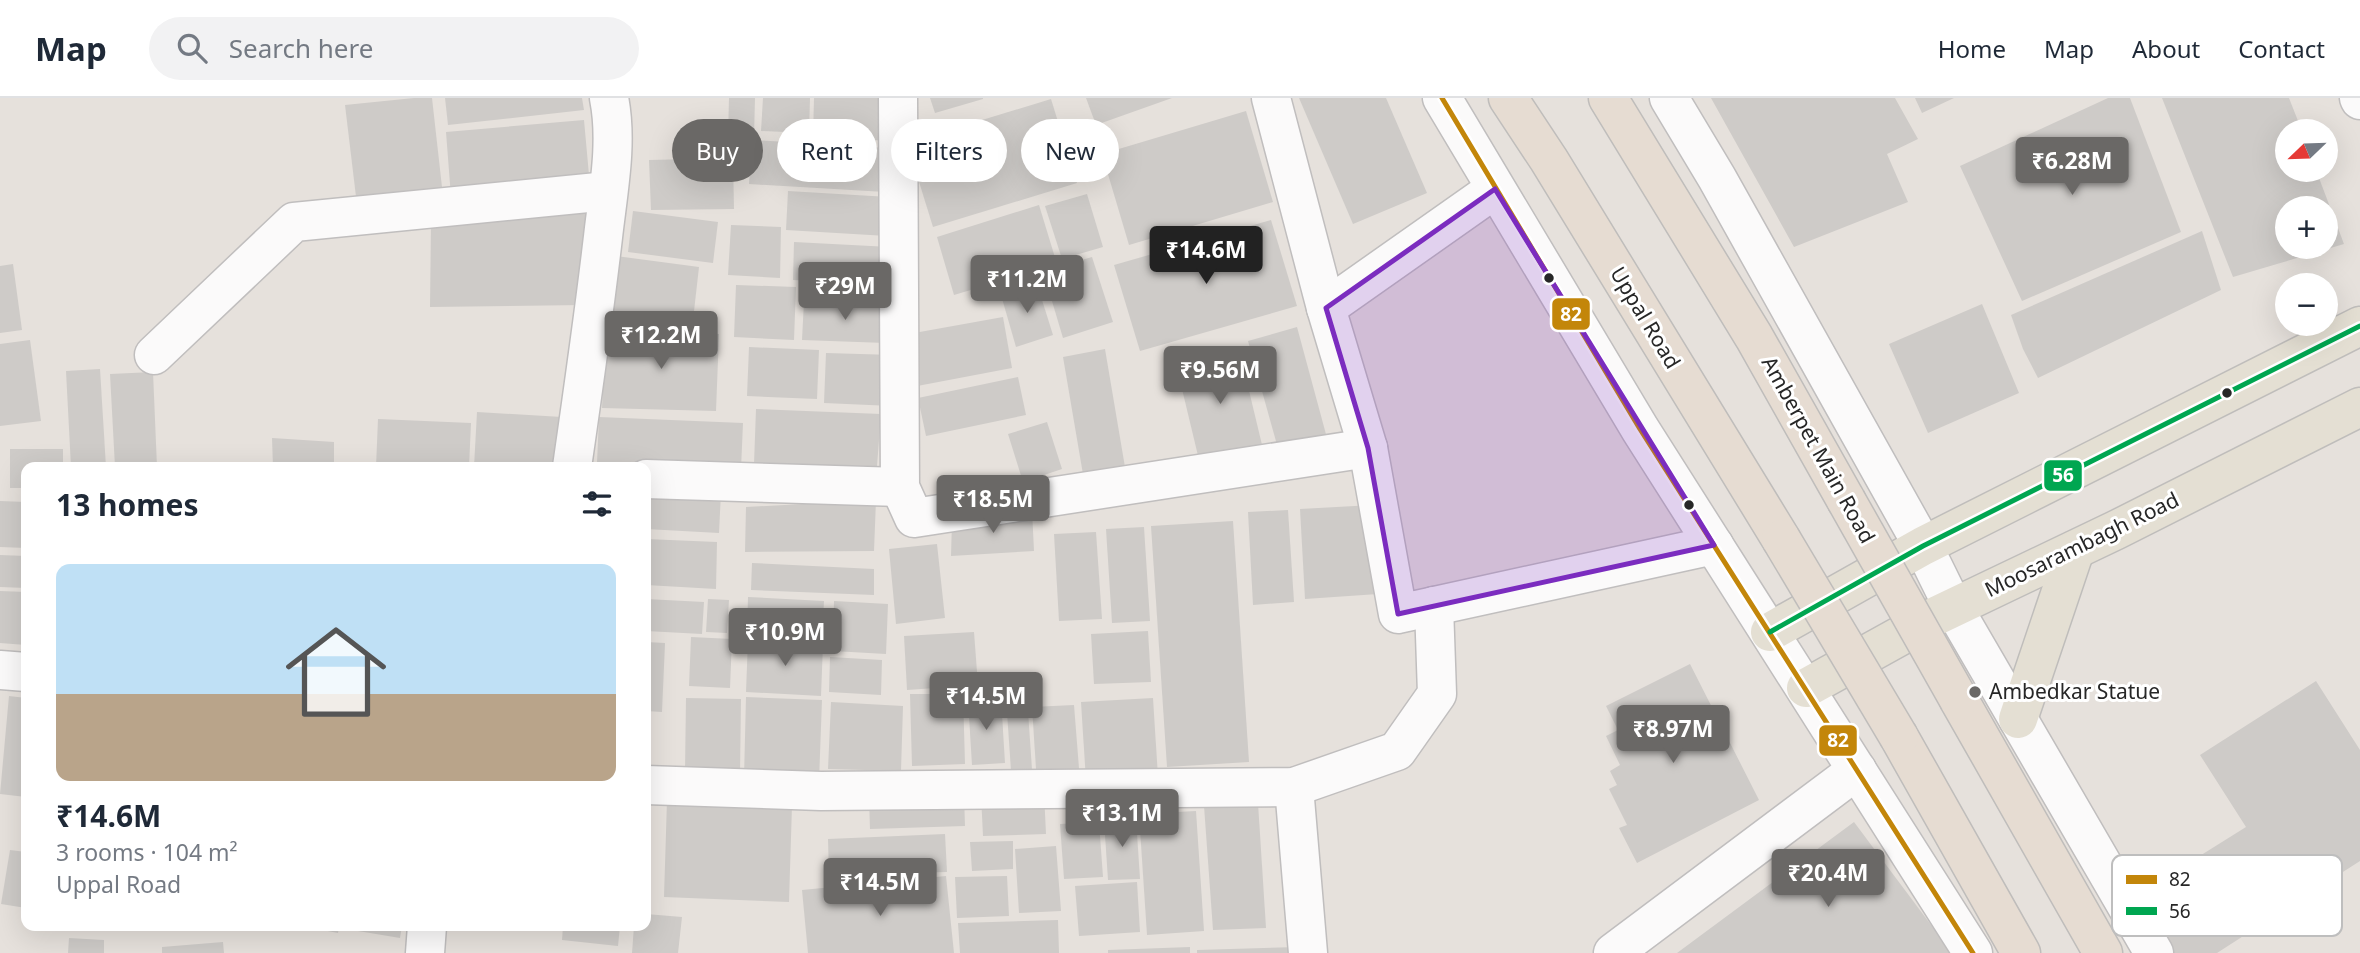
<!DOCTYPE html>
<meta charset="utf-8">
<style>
:root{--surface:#fff;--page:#f2f2f3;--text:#1f2937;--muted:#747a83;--line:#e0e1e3;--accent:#6a6866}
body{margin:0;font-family:"Noto Sans",sans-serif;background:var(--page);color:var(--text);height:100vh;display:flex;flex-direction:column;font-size:26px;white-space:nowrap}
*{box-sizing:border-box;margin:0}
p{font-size:23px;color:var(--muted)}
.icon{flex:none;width:38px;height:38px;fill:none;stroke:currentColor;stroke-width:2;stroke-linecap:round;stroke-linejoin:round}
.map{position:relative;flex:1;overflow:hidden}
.side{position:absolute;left:21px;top:364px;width:630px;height:469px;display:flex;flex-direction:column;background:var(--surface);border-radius:14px;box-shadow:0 7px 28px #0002}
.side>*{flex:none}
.hud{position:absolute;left:672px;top:21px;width:665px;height:63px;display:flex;gap:14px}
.needle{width:46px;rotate:247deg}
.buttons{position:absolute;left:2275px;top:21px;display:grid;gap:14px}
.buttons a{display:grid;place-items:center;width:63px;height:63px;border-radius:50%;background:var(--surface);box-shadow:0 7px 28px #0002;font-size:35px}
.price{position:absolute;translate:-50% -60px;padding:0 16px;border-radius:7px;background:var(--accent);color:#fff;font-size:23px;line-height:46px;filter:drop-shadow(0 2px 4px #0008)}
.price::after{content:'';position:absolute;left:50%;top:42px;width:21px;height:16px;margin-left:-10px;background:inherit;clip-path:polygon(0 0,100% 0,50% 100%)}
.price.active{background:#222;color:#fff}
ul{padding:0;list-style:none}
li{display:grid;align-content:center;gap:14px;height:371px;padding:0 35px}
li span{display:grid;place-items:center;height:217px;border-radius:14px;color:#555}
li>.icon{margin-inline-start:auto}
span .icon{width:126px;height:126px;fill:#fffc;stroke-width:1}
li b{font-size:30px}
h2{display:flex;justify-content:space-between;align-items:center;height:84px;padding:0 35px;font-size:30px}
.chip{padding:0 24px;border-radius:32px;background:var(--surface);box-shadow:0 7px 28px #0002;font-size:24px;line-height:63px}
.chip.active{background:var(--accent);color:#fff}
header{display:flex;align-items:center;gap:42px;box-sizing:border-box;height:98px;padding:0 35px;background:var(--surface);border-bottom:2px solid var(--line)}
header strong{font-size:33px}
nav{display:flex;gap:38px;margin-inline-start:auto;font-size:24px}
.search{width:490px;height:63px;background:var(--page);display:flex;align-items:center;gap:18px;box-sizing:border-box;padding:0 24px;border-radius:38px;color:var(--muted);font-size:26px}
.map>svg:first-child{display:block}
</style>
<header>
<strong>Map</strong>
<div class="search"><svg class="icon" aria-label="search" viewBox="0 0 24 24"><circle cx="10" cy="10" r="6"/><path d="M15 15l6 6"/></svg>Search here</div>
<nav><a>Home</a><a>Map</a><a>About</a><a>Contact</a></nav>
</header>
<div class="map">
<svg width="2360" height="855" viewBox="0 0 2360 855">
<rect width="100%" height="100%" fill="#e6e1dc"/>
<g fill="#cecbc8" fill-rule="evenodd">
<polygon points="414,0 432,0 443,98 357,107 345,7"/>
<polygon points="445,0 582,0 584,12 448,27"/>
<polygon points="729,0 755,0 754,39 728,38"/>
<polygon points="763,0 810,0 809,35 761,33"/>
<polygon points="814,0 893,0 891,43 813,39"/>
<polygon points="930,0 983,0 983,1 935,15"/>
<polygon points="1086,0 1172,0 1096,27"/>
<polygon points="1299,0 1386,0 1427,95 1353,126"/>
<polygon points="1711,0 1895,0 1918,41 1887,56 1908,104 1794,149"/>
<polygon points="1915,0 1954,0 1922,15"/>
<polygon points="2108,0 2130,0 2181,134 2022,203 1960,68"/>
<path d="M2162,0H2289L2302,33H2287V72H2316L2344,146L2233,179ZM2287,110H2326V149H2287Z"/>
<polygon points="1051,1 1077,85 933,129 907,45"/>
<polygon points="1246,13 1273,104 1129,147 1102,56"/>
<polygon points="584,22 590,88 451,99 446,34"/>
<polygon points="752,42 888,50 885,94 749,86"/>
<polygon points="733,60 734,111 651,112 649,62"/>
<polygon points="788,93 889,99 887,138 786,132"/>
<polygon points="1087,96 1103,149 1062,161 1045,108"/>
<polygon points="1039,107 1057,166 954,197 937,139"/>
<polygon points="633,113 718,124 713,165 628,154"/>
<polygon points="591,115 584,207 430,209 431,125"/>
<polygon points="1271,122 1297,208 1140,253 1114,167"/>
<polygon points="731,127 781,129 780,180 728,177"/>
<polygon points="2202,133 2221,192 2038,280 2023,251 2011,217"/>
<polygon points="794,144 890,149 888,187 793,182"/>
<polygon points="616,158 699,169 693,222 609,213"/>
<polygon points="1092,159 1113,224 1063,240 1043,173"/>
<polygon points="13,166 22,232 0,235 0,168"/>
<polygon points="1037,186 1053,237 1016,249 1001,197"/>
<polygon points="736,187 796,189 794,242 734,239"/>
<polygon points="804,203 887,207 886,245 802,242"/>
<polygon points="1982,206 2019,295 1928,335 1889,246"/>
<polygon points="1003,219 1012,270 912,289 903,237"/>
<polygon points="1297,229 1327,340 1279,354 1248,243"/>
<polygon points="606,231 719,236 716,313 602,310"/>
<polygon points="30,242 41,323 0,328 0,246"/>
<polygon points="749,249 819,252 817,301 747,298"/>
<polygon points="1105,251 1127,381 1085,388 1063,259"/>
<polygon points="1239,251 1263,351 1200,366 1176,266"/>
<polygon points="826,255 894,257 892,308 824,305"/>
<polygon points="100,271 106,369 71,369 66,273"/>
<polygon points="153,274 157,369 115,369 110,276"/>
<polygon points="1018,279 1026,317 926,338 918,300"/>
<polygon points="756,311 881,316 877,368 754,366"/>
<polygon points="477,314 562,319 560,369 474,369"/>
<polygon points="599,319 743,325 741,371 597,365"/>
<polygon points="378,321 471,325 469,369 376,369"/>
<polygon points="1047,324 1062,371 1023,384 1008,336"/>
<polygon points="272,340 334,344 334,369 273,369"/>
<polygon points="10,351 63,351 63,369 26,369 26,390 10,390"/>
<polygon points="646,391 721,394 719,435 646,431"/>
<polygon points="876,402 874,453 745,454 746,409"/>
<polygon points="0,403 26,404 26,450 0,449"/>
<polygon points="1373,407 1378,496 1305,501 1300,411"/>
<polygon points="1032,412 1034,453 951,458 952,423"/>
<polygon points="1288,412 1294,504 1253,507 1248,414"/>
<polygon points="1233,423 1249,664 1167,669 1151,428"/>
<polygon points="1144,429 1150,523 1112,525 1106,431"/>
<polygon points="1096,434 1102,521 1059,523 1054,436"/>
<polygon points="646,441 717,444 716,491 646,487"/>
<polygon points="937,446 945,520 896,526 889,451"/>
<polygon points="0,457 26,458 26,490 0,489"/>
<polygon points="752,465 874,471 874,497 751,492"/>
<polygon points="0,493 26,494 26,547 0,545"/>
<polygon points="748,499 824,503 822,540 747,537"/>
<polygon points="646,501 704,504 702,536 646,533"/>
<polygon points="708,501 729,502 727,535 706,534"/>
<polygon points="834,503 888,506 886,556 833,553"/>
<polygon points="1148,533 1151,584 1094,586 1091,536"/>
<polygon points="974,534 978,587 907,592 904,538"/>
<polygon points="691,539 732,541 730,590 689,588"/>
<polygon points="748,542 823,546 821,598 746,594"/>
<polygon points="646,544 665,545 662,614 646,613"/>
<polygon points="830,559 882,562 881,597 829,594"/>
<polygon points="1690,566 1759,702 1637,765 1619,730 1627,727 1609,691 1617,687 1610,673 1620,667 1606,638 1618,632 1606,608"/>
<polygon points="2316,583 2360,652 2360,763 2217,855 2167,855 2158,840 2199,814 2174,774 2246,729 2200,657"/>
<polygon points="1026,584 1033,686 1012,687 1005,585"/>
<polygon points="910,596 963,596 965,666 912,668"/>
<polygon points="9,598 26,600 26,699 0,696"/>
<polygon points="746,599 822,602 819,683 744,680"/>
<polygon points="686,600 741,601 740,676 685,674"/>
<polygon points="1001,600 1005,665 972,667 968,602"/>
<polygon points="1153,600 1158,679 1086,683 1081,604"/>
<polygon points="831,604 903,608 901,673 828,671"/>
<polygon points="1074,607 1080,683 1037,686 1032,609"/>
<polygon points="1044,695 1046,736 983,738 981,697"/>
<polygon points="964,697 965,728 870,731 869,700"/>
<polygon points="667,702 792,707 789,804 664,799"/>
<polygon points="1258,705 1266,830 1213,832 1204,708"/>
<polygon points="1196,713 1204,833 1147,837 1139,716"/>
<polygon points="1136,720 1140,781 1108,782 1104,722"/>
<polygon points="1099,724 1103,779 1064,781 1060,726"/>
<polygon points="1854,724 1952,855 1677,855"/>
<polygon points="945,736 947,774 829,777 828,741"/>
<polygon points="1013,743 1013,771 972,773 970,744"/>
<polygon points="1056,748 1061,813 1019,815 1015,751"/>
<polygon points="10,752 26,754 26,810 1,806"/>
<polygon points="946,778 954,855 808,855 802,792"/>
<polygon points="1007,778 1009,818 957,820 955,779"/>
<polygon points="1137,784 1140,834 1079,838 1075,788"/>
<polygon points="646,816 682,819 678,855 632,855 634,828 646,828"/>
<polygon points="1058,822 1059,855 960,855 958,825"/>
<polygon points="302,828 339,828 338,835"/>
<polygon points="346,828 402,828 400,840 346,831"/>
<polygon points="563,828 620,828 618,848 562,842"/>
<polygon points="69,840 104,842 104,855 68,855"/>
<polygon points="223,844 224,855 162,855 162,849"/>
<polygon points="1190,849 1190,855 1108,855 1108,852"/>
<polygon points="1298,849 1298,855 1197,855 1197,852"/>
</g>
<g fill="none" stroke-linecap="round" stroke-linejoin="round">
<g stroke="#c0bebe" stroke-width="41">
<g id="minor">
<polyline points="898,0 900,389 914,420 1368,350"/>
<polyline points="1271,0 1326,210 1368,350 1398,516 1714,447"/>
<polyline points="2359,0 2360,2"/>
<polyline points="1326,210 1495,91"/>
<polyline points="154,257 294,124 608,93"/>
<path d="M572,369C583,293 594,216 603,139C608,94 618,45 609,0"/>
<polyline points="646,381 900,389"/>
<polyline points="0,572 26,574"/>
<polyline points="646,687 821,693 1294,689 1397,653 1437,596 1434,508"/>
<polyline points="1294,689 1308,855"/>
<polyline points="425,855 427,828"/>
<polyline points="1613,855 1857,672"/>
</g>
</g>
<g stroke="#c0bebe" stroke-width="41">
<g id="tertiary">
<polyline points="1442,0 1640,331 1973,855"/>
<polyline points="1669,0 1717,80 1923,448 1953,509 2154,855"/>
</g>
</g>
<g stroke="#bfbdbb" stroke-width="41">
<g id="primary">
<polyline points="1770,534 1923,448 2360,228"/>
<polyline points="1806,590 1938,517 2116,432 2360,309"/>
<polyline points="2018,621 2075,452"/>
</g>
</g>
<g stroke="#bfbdbb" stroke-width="41">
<g id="trunk">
<polyline points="1508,0 1549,62 1781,441"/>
<polyline points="1608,0 1754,239 1846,402"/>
<polyline points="1959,602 2103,855"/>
<polyline points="1899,639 2021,855"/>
</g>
</g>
<use href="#minor" stroke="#fbfafa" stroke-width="38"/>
<use href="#tertiary" stroke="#fbfafa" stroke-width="38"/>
<use href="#primary" stroke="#e4dfd3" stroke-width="38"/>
<use href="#trunk" stroke="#e6dcd2" stroke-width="38"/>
<g stroke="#bfbdbb" stroke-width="41" stroke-linecap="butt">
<g id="trunk-bridge">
<polyline points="1846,402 1959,602"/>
<polyline points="1781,441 1899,639"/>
</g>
</g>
<use href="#trunk-bridge" stroke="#e6dcd2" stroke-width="38"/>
<g stroke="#fff" stroke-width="10">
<polyline id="bus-1" points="1442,0 1640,331 1973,855"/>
</g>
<g stroke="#fff" stroke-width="10">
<polyline id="bus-2" points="1770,534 1923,448 2360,228"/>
</g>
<use href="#bus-1" stroke="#c3860a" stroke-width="5"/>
<use href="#bus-2" stroke="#00a651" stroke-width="5"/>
</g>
<path fill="#7b2cbf" fill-opacity="0.2" stroke="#7b2cbf" stroke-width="5" stroke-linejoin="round" d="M1495,91L1714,447L1398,516L1368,350L1326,210Z"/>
<g fill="#272727" stroke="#fff" stroke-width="2.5">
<circle cx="1549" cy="180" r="6"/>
<circle cx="2227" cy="295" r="6"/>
<circle cx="1689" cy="407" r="6"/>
</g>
<circle fill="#6a6866" stroke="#fff" stroke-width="2.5" cx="1975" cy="594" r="7"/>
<g text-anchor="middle" stroke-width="6" stroke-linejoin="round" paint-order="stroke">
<g font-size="21" fill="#272727" stroke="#fff">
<text transform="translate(1645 220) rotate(59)" y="7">Uppal Road</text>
<text transform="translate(1818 352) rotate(61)" y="7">Amberpet Main Road</text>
<text transform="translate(2082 447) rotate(-26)" y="7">Moosarambagh Road</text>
</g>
<g font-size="21" fill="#272727" stroke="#fff" text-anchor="start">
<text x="1989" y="601">Ambedkar Statue</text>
</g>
</g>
<rect x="2112" y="757" width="230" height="81" rx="10" fill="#fff" stroke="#bebebe" stroke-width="2"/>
<rect x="2126" y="777" width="31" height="9" fill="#c3860a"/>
<rect x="2126" y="809" width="31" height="8" fill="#00a651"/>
<g font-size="19" fill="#272727">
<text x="2169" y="788">82</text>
<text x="2169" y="820">56</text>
</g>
<g stroke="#fff" stroke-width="2.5">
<rect x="1551" y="199" width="40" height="34" rx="7" fill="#c3860a"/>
<rect x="2043" y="361" width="40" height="33" rx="7" fill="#00a651"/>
<rect x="1818" y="626" width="40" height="33" rx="7" fill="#c3860a"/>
</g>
<g font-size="19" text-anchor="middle" font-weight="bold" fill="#fff">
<text x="1571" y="223">82</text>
<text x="2063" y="384">56</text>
<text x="1838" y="649">82</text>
</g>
</svg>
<div class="buttons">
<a><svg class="needle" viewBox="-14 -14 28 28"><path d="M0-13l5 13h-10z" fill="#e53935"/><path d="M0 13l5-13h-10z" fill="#747a83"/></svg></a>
<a>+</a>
<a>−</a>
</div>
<b class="price" style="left:2072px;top:99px">₹6.28M</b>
<b class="price active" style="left:1206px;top:188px">₹14.6M</b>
<b class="price" style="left:1027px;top:217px">₹11.2M</b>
<b class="price" style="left:845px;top:224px">₹29M</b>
<b class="price" style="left:661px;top:273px">₹12.2M</b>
<b class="price" style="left:1220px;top:308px">₹9.56M</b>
<b class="price" style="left:993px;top:437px">₹18.5M</b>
<b class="price" style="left:785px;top:570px">₹10.9M</b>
<b class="price" style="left:986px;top:634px">₹14.5M</b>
<b class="price" style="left:1673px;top:667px">₹8.97M</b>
<b class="price" style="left:1122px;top:751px">₹13.1M</b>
<b class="price" style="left:1828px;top:811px">₹20.4M</b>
<b class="price" style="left:880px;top:820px">₹14.5M</b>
<div class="hud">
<a class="chip active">Buy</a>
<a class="chip">Rent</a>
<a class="chip">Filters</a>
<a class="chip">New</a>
</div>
<section class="side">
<h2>13 homes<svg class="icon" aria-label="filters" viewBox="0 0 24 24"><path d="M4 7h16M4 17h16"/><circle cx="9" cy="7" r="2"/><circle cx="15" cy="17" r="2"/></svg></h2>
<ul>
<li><span style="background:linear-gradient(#bfe0f5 60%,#b9a48a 0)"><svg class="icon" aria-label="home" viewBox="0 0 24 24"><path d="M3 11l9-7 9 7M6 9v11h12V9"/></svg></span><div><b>₹14.6M</b><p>3 rooms · 104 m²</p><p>Uppal Road</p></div></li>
</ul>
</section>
</div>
